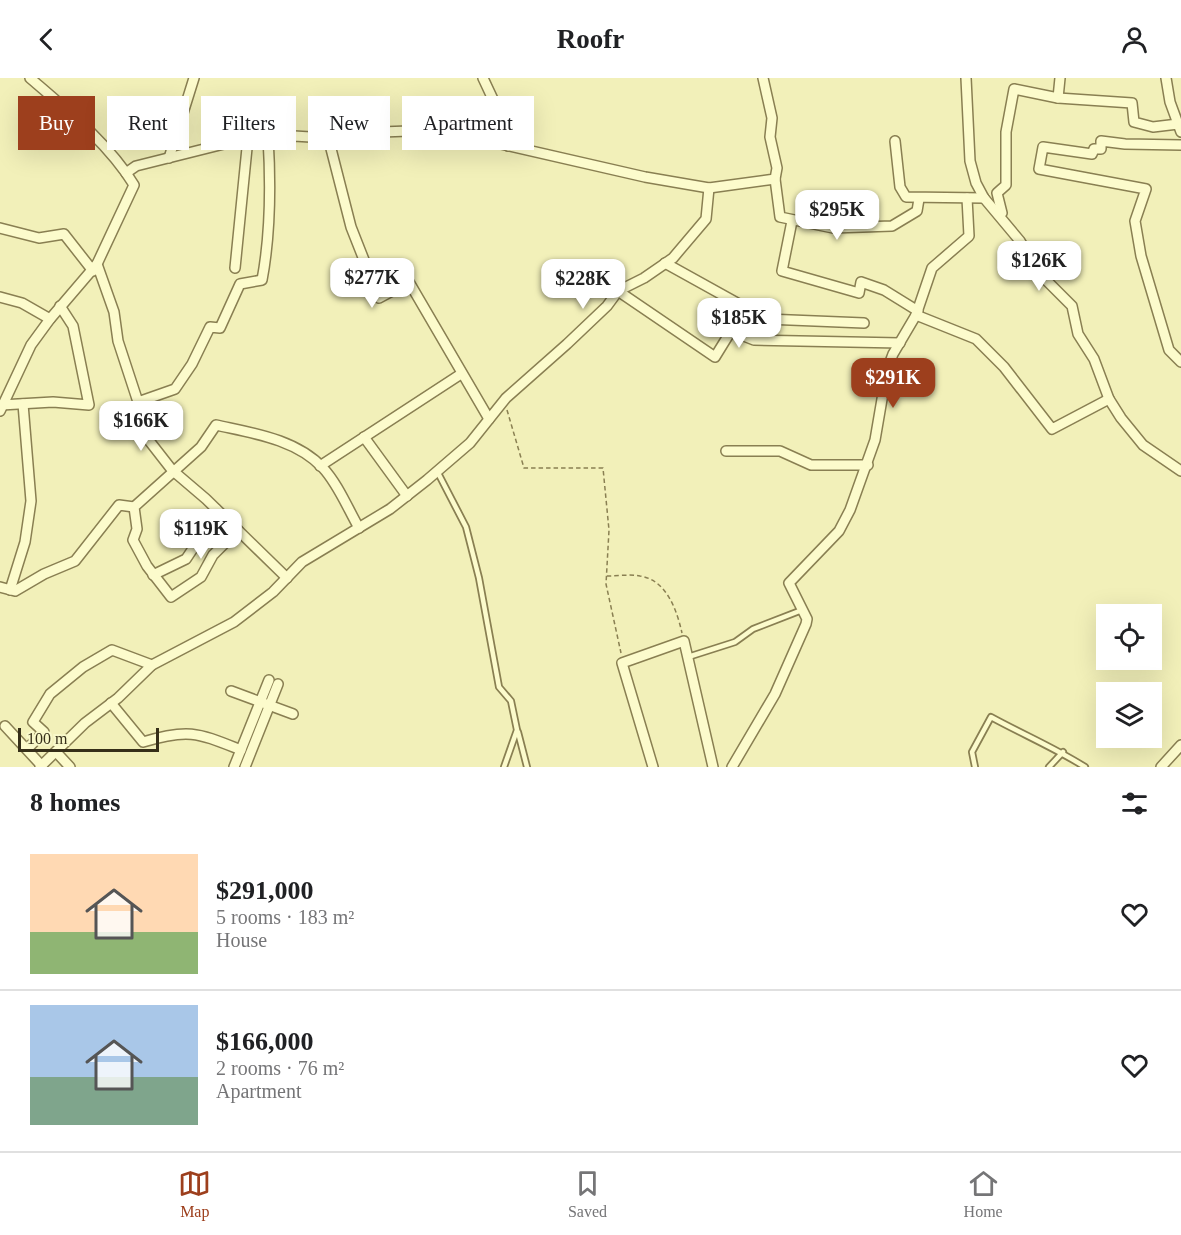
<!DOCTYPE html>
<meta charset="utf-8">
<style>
:root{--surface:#fff;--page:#f2f2f2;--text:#202124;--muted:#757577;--line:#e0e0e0;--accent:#9d3f1d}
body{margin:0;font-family:"Times New Roman",serif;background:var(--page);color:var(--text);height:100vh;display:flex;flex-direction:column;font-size:22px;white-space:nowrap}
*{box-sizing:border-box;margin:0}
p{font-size:20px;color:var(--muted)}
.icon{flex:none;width:33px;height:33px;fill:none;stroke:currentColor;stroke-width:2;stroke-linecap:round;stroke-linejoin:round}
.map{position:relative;height:689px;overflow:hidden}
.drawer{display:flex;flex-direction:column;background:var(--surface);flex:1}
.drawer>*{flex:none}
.guide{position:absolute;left:18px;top:18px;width:600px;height:54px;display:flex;gap:12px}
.tools{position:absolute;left:1096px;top:526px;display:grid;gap:12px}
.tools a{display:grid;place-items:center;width:66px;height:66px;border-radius:0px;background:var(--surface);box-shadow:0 6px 24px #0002;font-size:30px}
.scale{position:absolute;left:18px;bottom:15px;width:141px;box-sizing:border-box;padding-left:6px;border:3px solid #362f19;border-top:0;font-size:16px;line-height:21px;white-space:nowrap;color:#362f19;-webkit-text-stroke:4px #f8f8c9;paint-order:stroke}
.price{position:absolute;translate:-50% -51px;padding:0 14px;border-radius:12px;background:#fff;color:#222;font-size:20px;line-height:39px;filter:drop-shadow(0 2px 3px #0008)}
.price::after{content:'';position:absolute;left:50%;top:36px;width:18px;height:14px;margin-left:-9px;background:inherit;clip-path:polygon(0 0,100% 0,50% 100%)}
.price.current{background:var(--accent);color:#fff}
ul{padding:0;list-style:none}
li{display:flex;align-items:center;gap:18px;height:150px;padding:0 30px}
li+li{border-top:2px solid var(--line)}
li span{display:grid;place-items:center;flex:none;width:168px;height:120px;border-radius:0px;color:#555}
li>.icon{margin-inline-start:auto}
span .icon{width:72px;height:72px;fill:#fffc;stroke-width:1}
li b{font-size:26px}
h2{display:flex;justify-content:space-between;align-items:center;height:72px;padding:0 30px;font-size:26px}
.pill{padding:0 21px;border-radius:0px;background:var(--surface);box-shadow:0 6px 24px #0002;font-size:21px;line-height:54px}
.pill.current{background:var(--accent);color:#fff}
header{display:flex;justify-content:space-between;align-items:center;height:78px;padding:0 30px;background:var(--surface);font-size:27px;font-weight:600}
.menu{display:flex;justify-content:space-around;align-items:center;height:84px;border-top:2px solid var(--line);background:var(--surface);font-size:16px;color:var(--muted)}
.menu a{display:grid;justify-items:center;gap:3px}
.menu .current{color:var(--accent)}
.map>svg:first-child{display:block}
</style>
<header><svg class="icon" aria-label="back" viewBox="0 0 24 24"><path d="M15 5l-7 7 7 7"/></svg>Roofr<svg class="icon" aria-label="person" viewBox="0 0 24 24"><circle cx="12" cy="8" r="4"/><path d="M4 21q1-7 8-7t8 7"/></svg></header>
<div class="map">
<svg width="1181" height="689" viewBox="0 0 1181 689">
<rect width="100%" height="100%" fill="#f2f0b9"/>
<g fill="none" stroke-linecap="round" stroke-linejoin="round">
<g stroke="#897f52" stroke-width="8">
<g id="lane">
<polyline points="437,393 466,449 479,500 499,609 511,623 517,652 504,689"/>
<polyline points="688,579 735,564 753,551 802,532"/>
<polyline points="518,654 527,689"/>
<path d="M975,689L972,674L991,639C1022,656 1055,670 1085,689"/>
<polyline points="1049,689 1063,674"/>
</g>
</g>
<g stroke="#897f52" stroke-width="12">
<g id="street">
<polyline points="483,0 505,47 508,68"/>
<polyline points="966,0 970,83 976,105 984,120 1020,163 1040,196 1072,228 1078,256 1094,281 1109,321 1121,340 1143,367 1181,393"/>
<polyline points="1166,0 1170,24 1181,54"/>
<polyline points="1058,20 1060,0"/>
<polyline points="328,59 351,149 379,220 409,204 489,341"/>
<polyline points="895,63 900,109 906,119 984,120"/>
<polyline points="1181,67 1125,66 1101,63 1101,71 1094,71 1092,76 1043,69 1039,91 1146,111 1135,143 1141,178 1169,272 1181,284"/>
<polyline points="169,80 194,0"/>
<polyline points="126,95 136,88 248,60 294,58 344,61 381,54 409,53 492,64 645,99 709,110 775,101 777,90 770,59 772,40 763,0"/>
<polyline points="775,101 780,139 833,150 892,148 917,133 919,121"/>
<polyline points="1002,135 997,115 1006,107 1006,54 1014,11 1058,20 1132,25 1134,44 1153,49 1178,46"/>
<polyline points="792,143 782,193 859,215 861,204 884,212 918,233"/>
<polyline points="0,150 39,160 64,156 93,193"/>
<polyline points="665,185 766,241 864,245"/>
<polyline points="97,186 114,234 118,263 138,324 140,351 172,392 206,421 287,500"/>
<polyline points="235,190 248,60"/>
<polyline points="618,213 715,279 731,253 754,262 900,265"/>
<polyline points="0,219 22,225 50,241"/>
<polyline points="916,237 932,190 969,158 967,120"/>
<path d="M138,324L175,311L192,286L210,249L220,250L240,206L262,202C271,154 271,108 268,59"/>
<polyline points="1,327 53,324 89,327 73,248 60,228"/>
<path d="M0,333L31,267L50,241L97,186L134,107C109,66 66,31 30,0"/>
<polyline points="364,359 407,418"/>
<polyline points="726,373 780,373 811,387 868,387"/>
<polyline points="320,388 461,296"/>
<path d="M238,452L213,477L201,499L171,519L147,488L133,462L137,451L134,429L201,369L216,347C252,355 296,361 323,390C338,406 348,431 359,450"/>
<polyline points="153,497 186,481 208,448 204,445 216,431"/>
<polyline points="0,509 15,513 44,496 75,483 119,427 134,429"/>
<polyline points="10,512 25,464 31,423 23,326"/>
<polyline points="231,613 293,636"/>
<path d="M111,625L143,664C189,650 198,655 241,672"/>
<polyline points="5,648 42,688"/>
<polyline points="27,671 44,654 33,644 50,616 83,589 112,572 152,587"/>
<polyline points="57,675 70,689"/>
<polyline points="40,689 85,645 118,620 152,587 234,544 273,514 302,484 390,431 427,402 470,365 506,320 567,266 607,228 618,213 644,200 673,180 706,141 709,110"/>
<polyline points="234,689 269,602"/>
<polyline points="245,689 278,606"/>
<polyline points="653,689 622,585 684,563 713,689"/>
<polyline points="732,689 775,616 806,546 807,541 789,505 839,453 850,432 875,362 887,292 893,276 916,237 976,261 1004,289 1052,351 1109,321"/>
<polyline points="1161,689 1181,667"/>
</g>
</g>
<g stroke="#897f52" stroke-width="1.5" stroke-dasharray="4.5 3" stroke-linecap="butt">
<polyline points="507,332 524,390 603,390 609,452 606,506 621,575"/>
<path d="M607,498C617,498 630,496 640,498C667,502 677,533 682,555"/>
</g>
<use href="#lane" stroke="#fcfbcc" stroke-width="4.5"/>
<use href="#street" stroke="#fcfbcc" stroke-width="9"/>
</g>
</svg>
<div class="tools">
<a><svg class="icon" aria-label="locate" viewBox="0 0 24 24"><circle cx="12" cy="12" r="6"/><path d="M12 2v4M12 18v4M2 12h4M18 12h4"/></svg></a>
<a><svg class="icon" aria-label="layers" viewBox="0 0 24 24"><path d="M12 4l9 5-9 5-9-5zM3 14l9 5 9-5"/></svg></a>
</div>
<div class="scale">100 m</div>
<b class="price" style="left:837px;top:163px">$295K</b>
<b class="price" style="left:1039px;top:214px">$126K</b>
<b class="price" style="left:372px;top:231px">$277K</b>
<b class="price" style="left:583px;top:232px">$228K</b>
<b class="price" style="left:739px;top:271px">$185K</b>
<b class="price current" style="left:893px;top:331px">$291K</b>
<b class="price" style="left:141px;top:374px">$166K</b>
<b class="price" style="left:201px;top:482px">$119K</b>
<div class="guide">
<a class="pill current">Buy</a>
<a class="pill">Rent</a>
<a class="pill">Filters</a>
<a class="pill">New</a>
<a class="pill">Apartment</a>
</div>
</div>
<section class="drawer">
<h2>8 homes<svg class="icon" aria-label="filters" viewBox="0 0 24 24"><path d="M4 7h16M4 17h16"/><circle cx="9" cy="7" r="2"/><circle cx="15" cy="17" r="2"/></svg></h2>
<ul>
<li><span style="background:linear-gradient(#ffd9b3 65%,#8fb573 0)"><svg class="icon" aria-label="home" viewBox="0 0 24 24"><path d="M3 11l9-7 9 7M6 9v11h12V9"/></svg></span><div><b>$291,000</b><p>5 rooms · 183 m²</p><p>House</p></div><svg class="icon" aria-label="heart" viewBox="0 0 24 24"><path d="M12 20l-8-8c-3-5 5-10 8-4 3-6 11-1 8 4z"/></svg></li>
<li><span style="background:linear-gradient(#a9c7e8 60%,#7fa58c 0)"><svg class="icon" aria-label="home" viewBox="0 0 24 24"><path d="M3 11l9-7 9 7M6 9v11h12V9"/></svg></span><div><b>$166,000</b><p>2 rooms · 76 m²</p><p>Apartment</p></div><svg class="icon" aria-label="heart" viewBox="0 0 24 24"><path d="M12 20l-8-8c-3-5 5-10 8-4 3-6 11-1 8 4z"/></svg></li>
</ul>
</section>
<nav class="menu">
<a class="current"><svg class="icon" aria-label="map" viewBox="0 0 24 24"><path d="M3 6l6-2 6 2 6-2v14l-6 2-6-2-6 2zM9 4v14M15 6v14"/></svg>Map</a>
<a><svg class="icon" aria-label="saved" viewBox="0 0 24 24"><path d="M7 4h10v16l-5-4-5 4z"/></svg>Saved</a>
<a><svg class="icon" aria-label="home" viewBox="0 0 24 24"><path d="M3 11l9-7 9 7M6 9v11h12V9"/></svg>Home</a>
</nav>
